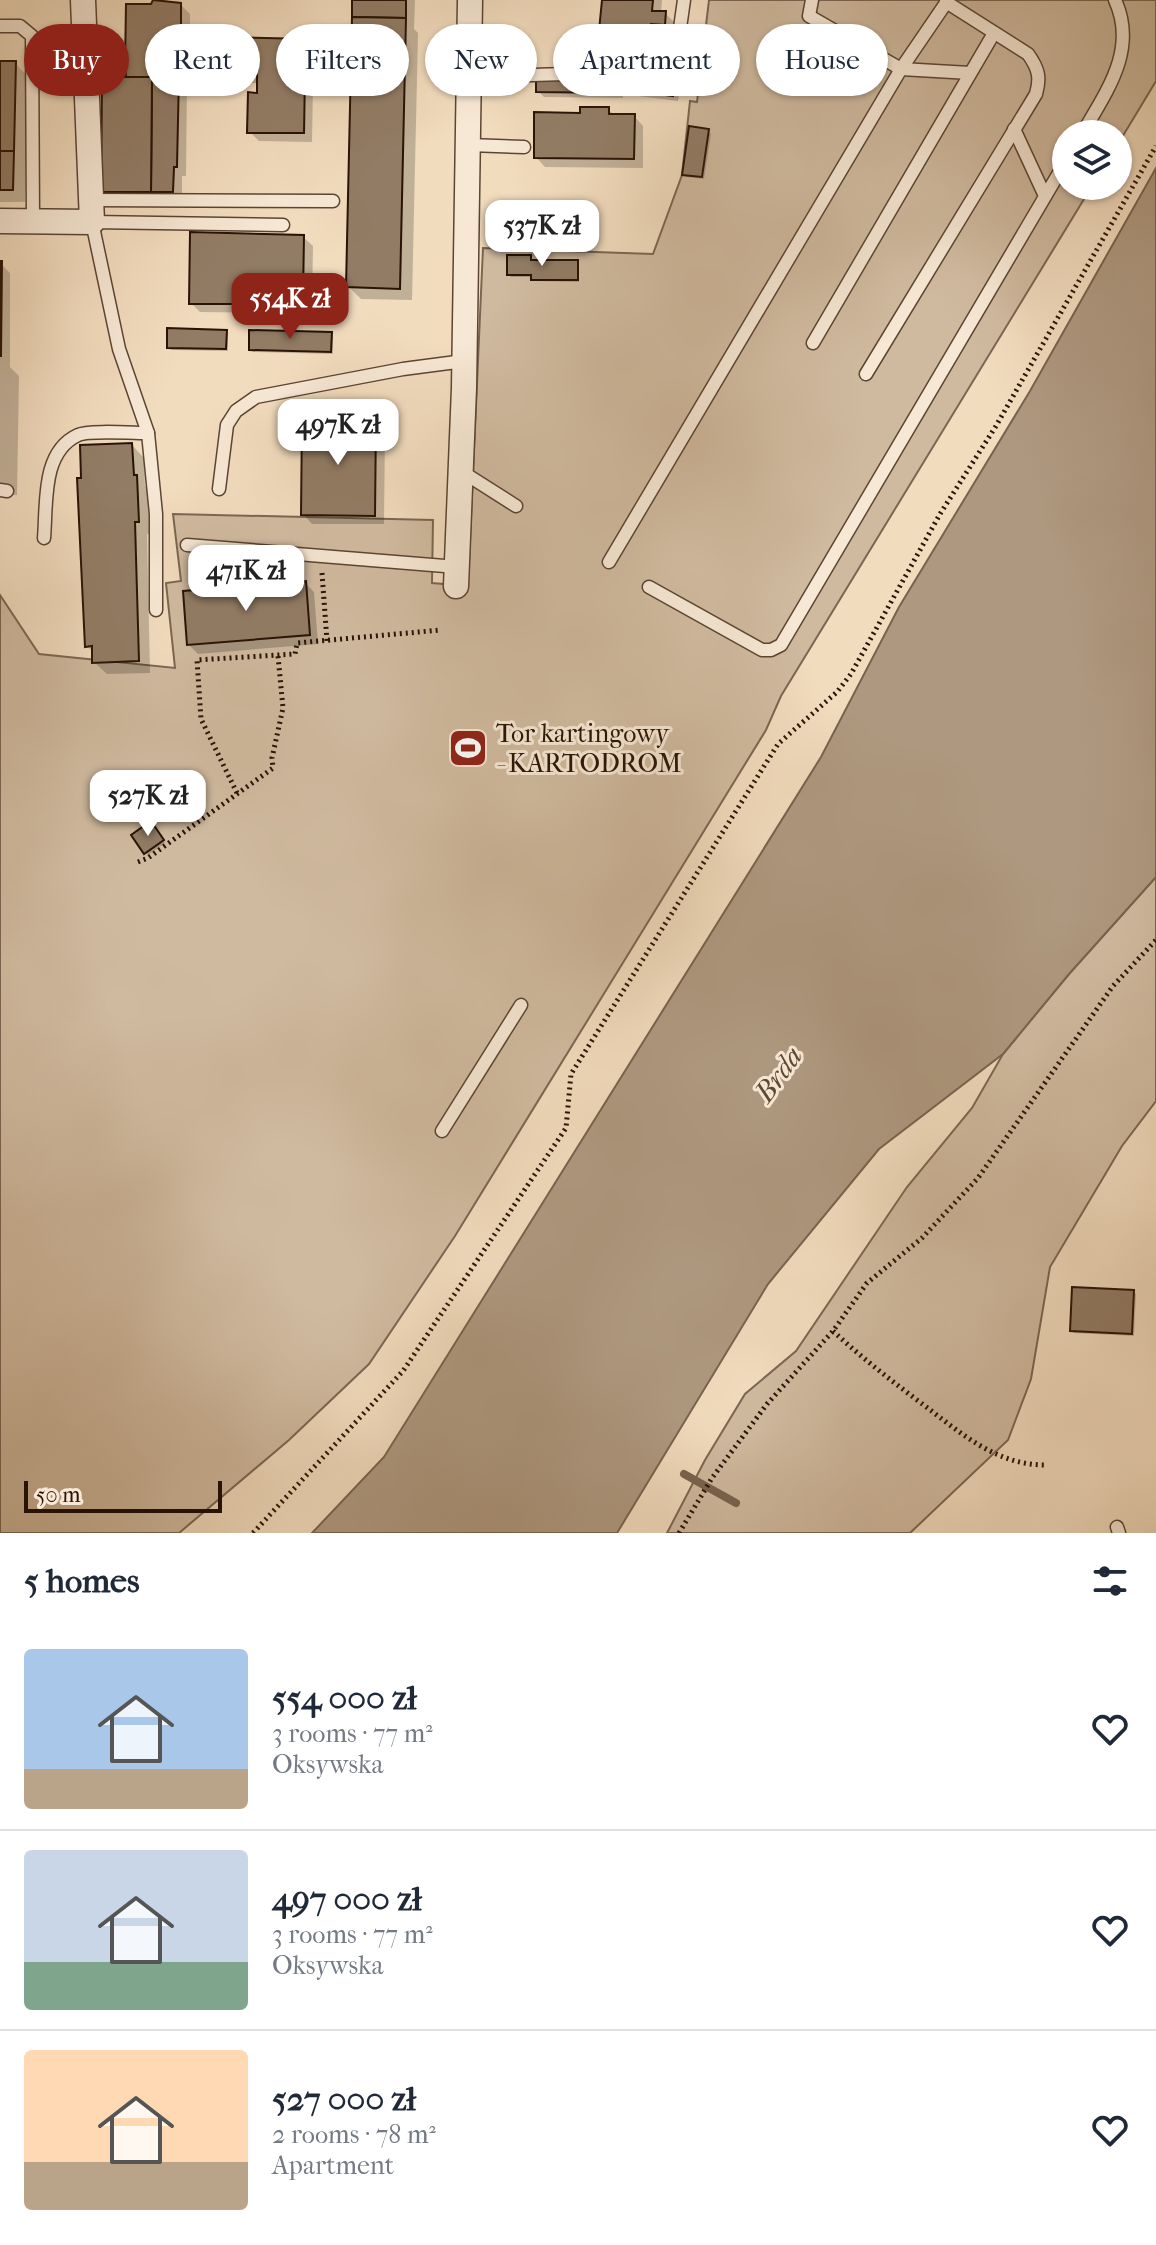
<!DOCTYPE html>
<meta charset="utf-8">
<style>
:root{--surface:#fff;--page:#f6f6f7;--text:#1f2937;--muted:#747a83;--line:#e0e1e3;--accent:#8f2418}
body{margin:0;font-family:"IM FELL French Canon",serif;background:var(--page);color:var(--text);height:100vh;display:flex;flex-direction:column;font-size:30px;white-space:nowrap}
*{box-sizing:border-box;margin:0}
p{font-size:26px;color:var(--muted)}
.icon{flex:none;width:44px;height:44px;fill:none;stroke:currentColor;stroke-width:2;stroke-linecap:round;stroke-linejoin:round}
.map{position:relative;height:1533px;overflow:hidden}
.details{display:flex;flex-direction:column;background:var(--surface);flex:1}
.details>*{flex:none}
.top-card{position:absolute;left:24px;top:24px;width:1108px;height:72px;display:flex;gap:16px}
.controls{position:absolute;left:1052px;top:120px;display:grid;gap:16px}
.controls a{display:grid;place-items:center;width:80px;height:80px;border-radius:50%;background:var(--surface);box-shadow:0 2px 6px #0004;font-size:40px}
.scale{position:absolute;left:24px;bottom:20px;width:198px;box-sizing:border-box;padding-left:8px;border:4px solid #291305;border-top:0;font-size:22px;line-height:28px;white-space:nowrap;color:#291305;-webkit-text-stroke:6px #f7e8d5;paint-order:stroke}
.price{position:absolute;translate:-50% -68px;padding:0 18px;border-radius:16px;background:#fff;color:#222;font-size:26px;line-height:52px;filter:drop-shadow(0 2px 4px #0008)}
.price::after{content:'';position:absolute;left:50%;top:48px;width:24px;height:18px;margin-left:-12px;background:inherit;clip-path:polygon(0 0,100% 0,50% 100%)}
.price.active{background:var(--accent);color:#fff}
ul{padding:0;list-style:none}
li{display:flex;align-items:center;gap:24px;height:200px;padding:0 24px}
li+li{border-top:2px solid var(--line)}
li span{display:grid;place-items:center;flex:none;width:224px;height:160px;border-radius:8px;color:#555}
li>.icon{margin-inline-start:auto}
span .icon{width:96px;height:96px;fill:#fffc;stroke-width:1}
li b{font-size:34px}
h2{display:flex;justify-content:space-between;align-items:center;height:96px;padding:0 24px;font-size:34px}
.tag{padding:0 28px;border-radius:36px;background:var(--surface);box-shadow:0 2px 6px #0004;font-size:28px;line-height:72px}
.tag.active{background:var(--accent);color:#fff}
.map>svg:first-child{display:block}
</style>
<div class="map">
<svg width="1156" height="1533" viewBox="0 0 1156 1533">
<rect width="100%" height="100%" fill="#f2dcbe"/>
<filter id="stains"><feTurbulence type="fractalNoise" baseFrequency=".0025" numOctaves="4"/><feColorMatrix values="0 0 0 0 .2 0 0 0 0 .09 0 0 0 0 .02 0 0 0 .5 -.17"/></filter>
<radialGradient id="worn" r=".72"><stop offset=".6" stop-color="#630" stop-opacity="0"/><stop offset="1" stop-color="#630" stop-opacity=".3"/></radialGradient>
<g fill="#d0ba9f" stroke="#7c6652" stroke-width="2">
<polygon points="709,0 1156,0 1156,81 1118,144 1118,134 1066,134 1066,186 1092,186 781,696 766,730 455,1236 369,1364 289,1440 179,1533 0,1533 0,595 39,654 175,668 166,583 181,581 173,514 433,520 432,583 468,586 483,248 653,254 682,175 690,101 697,102"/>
<polygon points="1156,877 1156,1101 1122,1146 1050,1267 1031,1379 1008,1440 910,1533 667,1533 705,1460 745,1394 796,1351 907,1187 972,1108 1003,1054 1069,974"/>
</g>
<polygon fill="#ae987f" stroke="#79634e" stroke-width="2" points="1156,168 1156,877 1069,974 1003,1054 879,1149 768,1284 617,1533 312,1533 384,1457 821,757 899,607 1030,391"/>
<g fill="#0003">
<polygon points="154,0 167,0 172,5 181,5 190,14 190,39 353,42 354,0 415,0 414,29 418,33 412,300 361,299 348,286 352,85 313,84 312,142 259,141 250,132 259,95 259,83 187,82 186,176 182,176 182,201 113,201 103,191 128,80"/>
<polygon points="604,0 662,0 661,13 665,13 675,23 674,33 659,32 658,54 610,50 601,40"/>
<polygon points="0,63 15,63 27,76 25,202 0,202"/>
<polygon points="677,64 683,70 678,101 638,96 632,90"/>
<polygon points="617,83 623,89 623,98 544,97 538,91"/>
<polygon points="608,109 615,116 634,116 643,126 643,168 545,167 536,157 582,115"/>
<polygon points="708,131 711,134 704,179 687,177 684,174"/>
<polygon points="303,237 313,246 312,305 271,305 271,313 200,312 191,303"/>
<polygon points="530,257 532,262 577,262 579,265 579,282 535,281 533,277 511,277 509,274"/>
<polygon points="0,263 10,273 10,367 19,376 17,495 0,495"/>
<polygon points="226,331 228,334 228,351 171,350 169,347"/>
<polygon points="331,334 333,337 333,354 253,352 251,349"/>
<polygon points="375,421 385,430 384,524 312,524 303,514"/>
<polygon points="132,445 144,458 145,486 149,490 151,534 147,534 150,673 107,674 94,662 94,653 87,646"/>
<polygon points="305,583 314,592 318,644 198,654 189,645"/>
<polygon points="153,826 165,843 148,855 146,853"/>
<polygon points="1133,1292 1136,1294 1134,1336 1074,1333 1072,1331"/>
</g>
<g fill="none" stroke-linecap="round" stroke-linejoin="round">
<polyline stroke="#79634e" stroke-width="8" points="684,1474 736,1503"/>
</g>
<g fill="#927c65" stroke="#291305" stroke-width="2">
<polygon points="153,0 181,3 181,36 351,40 351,77 305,76 304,133 247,133 248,92 257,93 257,75 179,74 177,167 174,167 173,192 151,192 152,77 126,77 125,64 126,4 151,4"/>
<polygon points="352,0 406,0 406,18 352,17"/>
<polygon points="602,0 653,0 652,11 666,11 665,25 651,24 649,45 598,41"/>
<polygon points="352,17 406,18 400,289 346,287"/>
<polygon points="633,56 677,62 673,96 629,90"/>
<polygon points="0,61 16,61 14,151 0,151"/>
<polygon points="102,77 152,77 151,192 101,192"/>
<polygon points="536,79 618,81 618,93 536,92"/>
<polygon points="580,107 609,107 609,114 635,114 634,159 534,158 534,112 580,113"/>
<polygon points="689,126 709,129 702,177 682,175"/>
<polygon points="0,151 14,151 13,190 0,190"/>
<polygon points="190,232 304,235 303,297 262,296 262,304 189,304"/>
<polygon points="507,255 531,255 531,260 578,260 578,280 531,280 531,275 507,275"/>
<polygon points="0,261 2,261 1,356 0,356"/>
<polygon points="167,328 227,330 226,349 167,348"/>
<polygon points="249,330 332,332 331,352 249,350"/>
<polygon points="302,418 376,419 375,516 301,515"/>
<polygon points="132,443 134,475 137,475 139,522 135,522 139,661 92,663 92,646 85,647 77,478 81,478 80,445"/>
<polygon points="306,581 310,635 187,645 183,591"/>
<polygon points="151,821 164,840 144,854 131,835"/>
<polygon points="1072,1287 1134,1290 1132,1334 1070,1331"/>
</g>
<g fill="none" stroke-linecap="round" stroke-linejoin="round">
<g stroke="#5b4533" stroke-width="15">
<g id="service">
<polyline points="812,0 809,16 901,69 970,73"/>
<polyline points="0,26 20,26 32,36 33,221"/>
<path d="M470,77L565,74L609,66C626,42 646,55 671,48L680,28L684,0"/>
<polyline points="1014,129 1045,196"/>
<path d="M1082,134C1106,92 1138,50 1115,0"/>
<polyline points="469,145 524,147"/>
<polyline points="91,200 333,201"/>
<polyline points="813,343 994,33"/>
<path d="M866,374L1036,94C1041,77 1038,68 1028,54L946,2"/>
<polyline points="461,471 516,506"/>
<polyline points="219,489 227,425 236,411 256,397 403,369 464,361"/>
<polyline points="0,490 7,491"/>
<path d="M44,538C47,504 41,452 78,435C88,430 134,433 148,433"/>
<polyline points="187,545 457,567"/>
<polyline points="609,562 901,69 948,0"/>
<polyline points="649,587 762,650 771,650 781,645 1066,161"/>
<polyline points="156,610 156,514 148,433 119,349 92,222 283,225"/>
<polyline points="442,1131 521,1005"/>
<polyline points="1117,1527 1119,1533"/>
</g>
</g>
<g stroke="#5b4533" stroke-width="27">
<g id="minor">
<polyline points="0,221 92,222 83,0"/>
<polyline points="456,586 464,388 470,0"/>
</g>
</g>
<g stroke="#291305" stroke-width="5" stroke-dasharray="2 4" stroke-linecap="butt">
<polyline points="322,573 327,641"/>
<polyline points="237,793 201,719 197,660 295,654 297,643 441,630"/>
<polyline points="138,862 148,858 273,768 272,758 283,708 278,656"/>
<path d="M833,1331C862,1358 893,1382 925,1406C961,1433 996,1465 1045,1465"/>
<polyline points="253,1533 403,1371 566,1128 571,1074 778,744 837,692 851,674 940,514 996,426 1156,146"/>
<polyline points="679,1533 712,1478 767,1404 833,1331 867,1283 922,1238 978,1178 1113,986 1156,940"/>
</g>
<use href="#service" stroke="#f7e8d5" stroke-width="12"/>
<use href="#minor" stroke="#f7e8d5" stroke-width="24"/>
</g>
<defs>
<g id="stadium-square" transform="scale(2)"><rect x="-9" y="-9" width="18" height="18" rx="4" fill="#8f2418" stroke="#f7e8d5"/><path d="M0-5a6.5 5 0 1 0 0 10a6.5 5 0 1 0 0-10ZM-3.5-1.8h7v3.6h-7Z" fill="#fff"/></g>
</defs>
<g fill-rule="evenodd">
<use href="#stadium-square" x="468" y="748"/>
</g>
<g text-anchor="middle" stroke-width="6" stroke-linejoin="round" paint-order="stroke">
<g font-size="26" fill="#291305" stroke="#f7e8d5" text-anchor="start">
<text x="496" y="742">Tor kartingowy<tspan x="496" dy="30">- KARTODROM</tspan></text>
</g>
<g font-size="28" font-style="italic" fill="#5e4836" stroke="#f7e8d5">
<text transform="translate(778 1074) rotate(-54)" y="10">Brda</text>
</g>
</g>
<rect width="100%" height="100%" filter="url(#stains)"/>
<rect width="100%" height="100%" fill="url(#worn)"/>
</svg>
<div class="controls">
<a><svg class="icon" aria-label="layers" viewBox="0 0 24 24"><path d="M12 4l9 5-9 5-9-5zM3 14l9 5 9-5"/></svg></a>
</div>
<div class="scale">50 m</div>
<b class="price" style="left:542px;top:268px">537K zł</b>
<b class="price active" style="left:290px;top:341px">554K zł</b>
<b class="price" style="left:338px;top:467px">497K zł</b>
<b class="price" style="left:246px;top:613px">471K zł</b>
<b class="price" style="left:148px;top:838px">527K zł</b>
<div class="top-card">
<a class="tag active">Buy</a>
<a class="tag">Rent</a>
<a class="tag">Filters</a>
<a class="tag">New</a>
<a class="tag">Apartment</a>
<a class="tag">House</a>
</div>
</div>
<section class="details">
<h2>5 homes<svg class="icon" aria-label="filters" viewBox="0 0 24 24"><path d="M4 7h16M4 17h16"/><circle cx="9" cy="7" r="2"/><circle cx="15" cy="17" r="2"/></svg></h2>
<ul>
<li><span style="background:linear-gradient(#a9c7e8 75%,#b9a48a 0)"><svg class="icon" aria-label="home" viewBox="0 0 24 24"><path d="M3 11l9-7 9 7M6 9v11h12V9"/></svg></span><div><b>554 000 zł</b><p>3 rooms · 77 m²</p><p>Oksywska</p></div><svg class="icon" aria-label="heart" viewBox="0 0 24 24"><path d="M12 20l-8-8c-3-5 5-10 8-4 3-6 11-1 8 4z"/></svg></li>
<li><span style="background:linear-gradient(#c9d6e8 70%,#7fa58c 0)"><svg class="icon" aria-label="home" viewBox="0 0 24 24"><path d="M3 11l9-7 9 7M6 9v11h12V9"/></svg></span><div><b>497 000 zł</b><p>3 rooms · 77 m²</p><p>Oksywska</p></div><svg class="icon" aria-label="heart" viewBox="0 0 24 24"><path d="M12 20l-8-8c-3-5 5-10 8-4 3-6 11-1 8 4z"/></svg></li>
<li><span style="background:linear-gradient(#ffd9b3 70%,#b9a48a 0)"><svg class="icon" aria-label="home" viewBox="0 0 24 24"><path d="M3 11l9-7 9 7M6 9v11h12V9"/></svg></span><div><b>527 000 zł</b><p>2 rooms · 78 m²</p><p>Apartment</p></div><svg class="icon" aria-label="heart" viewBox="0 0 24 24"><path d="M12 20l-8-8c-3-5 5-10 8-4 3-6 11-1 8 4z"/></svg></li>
</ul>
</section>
